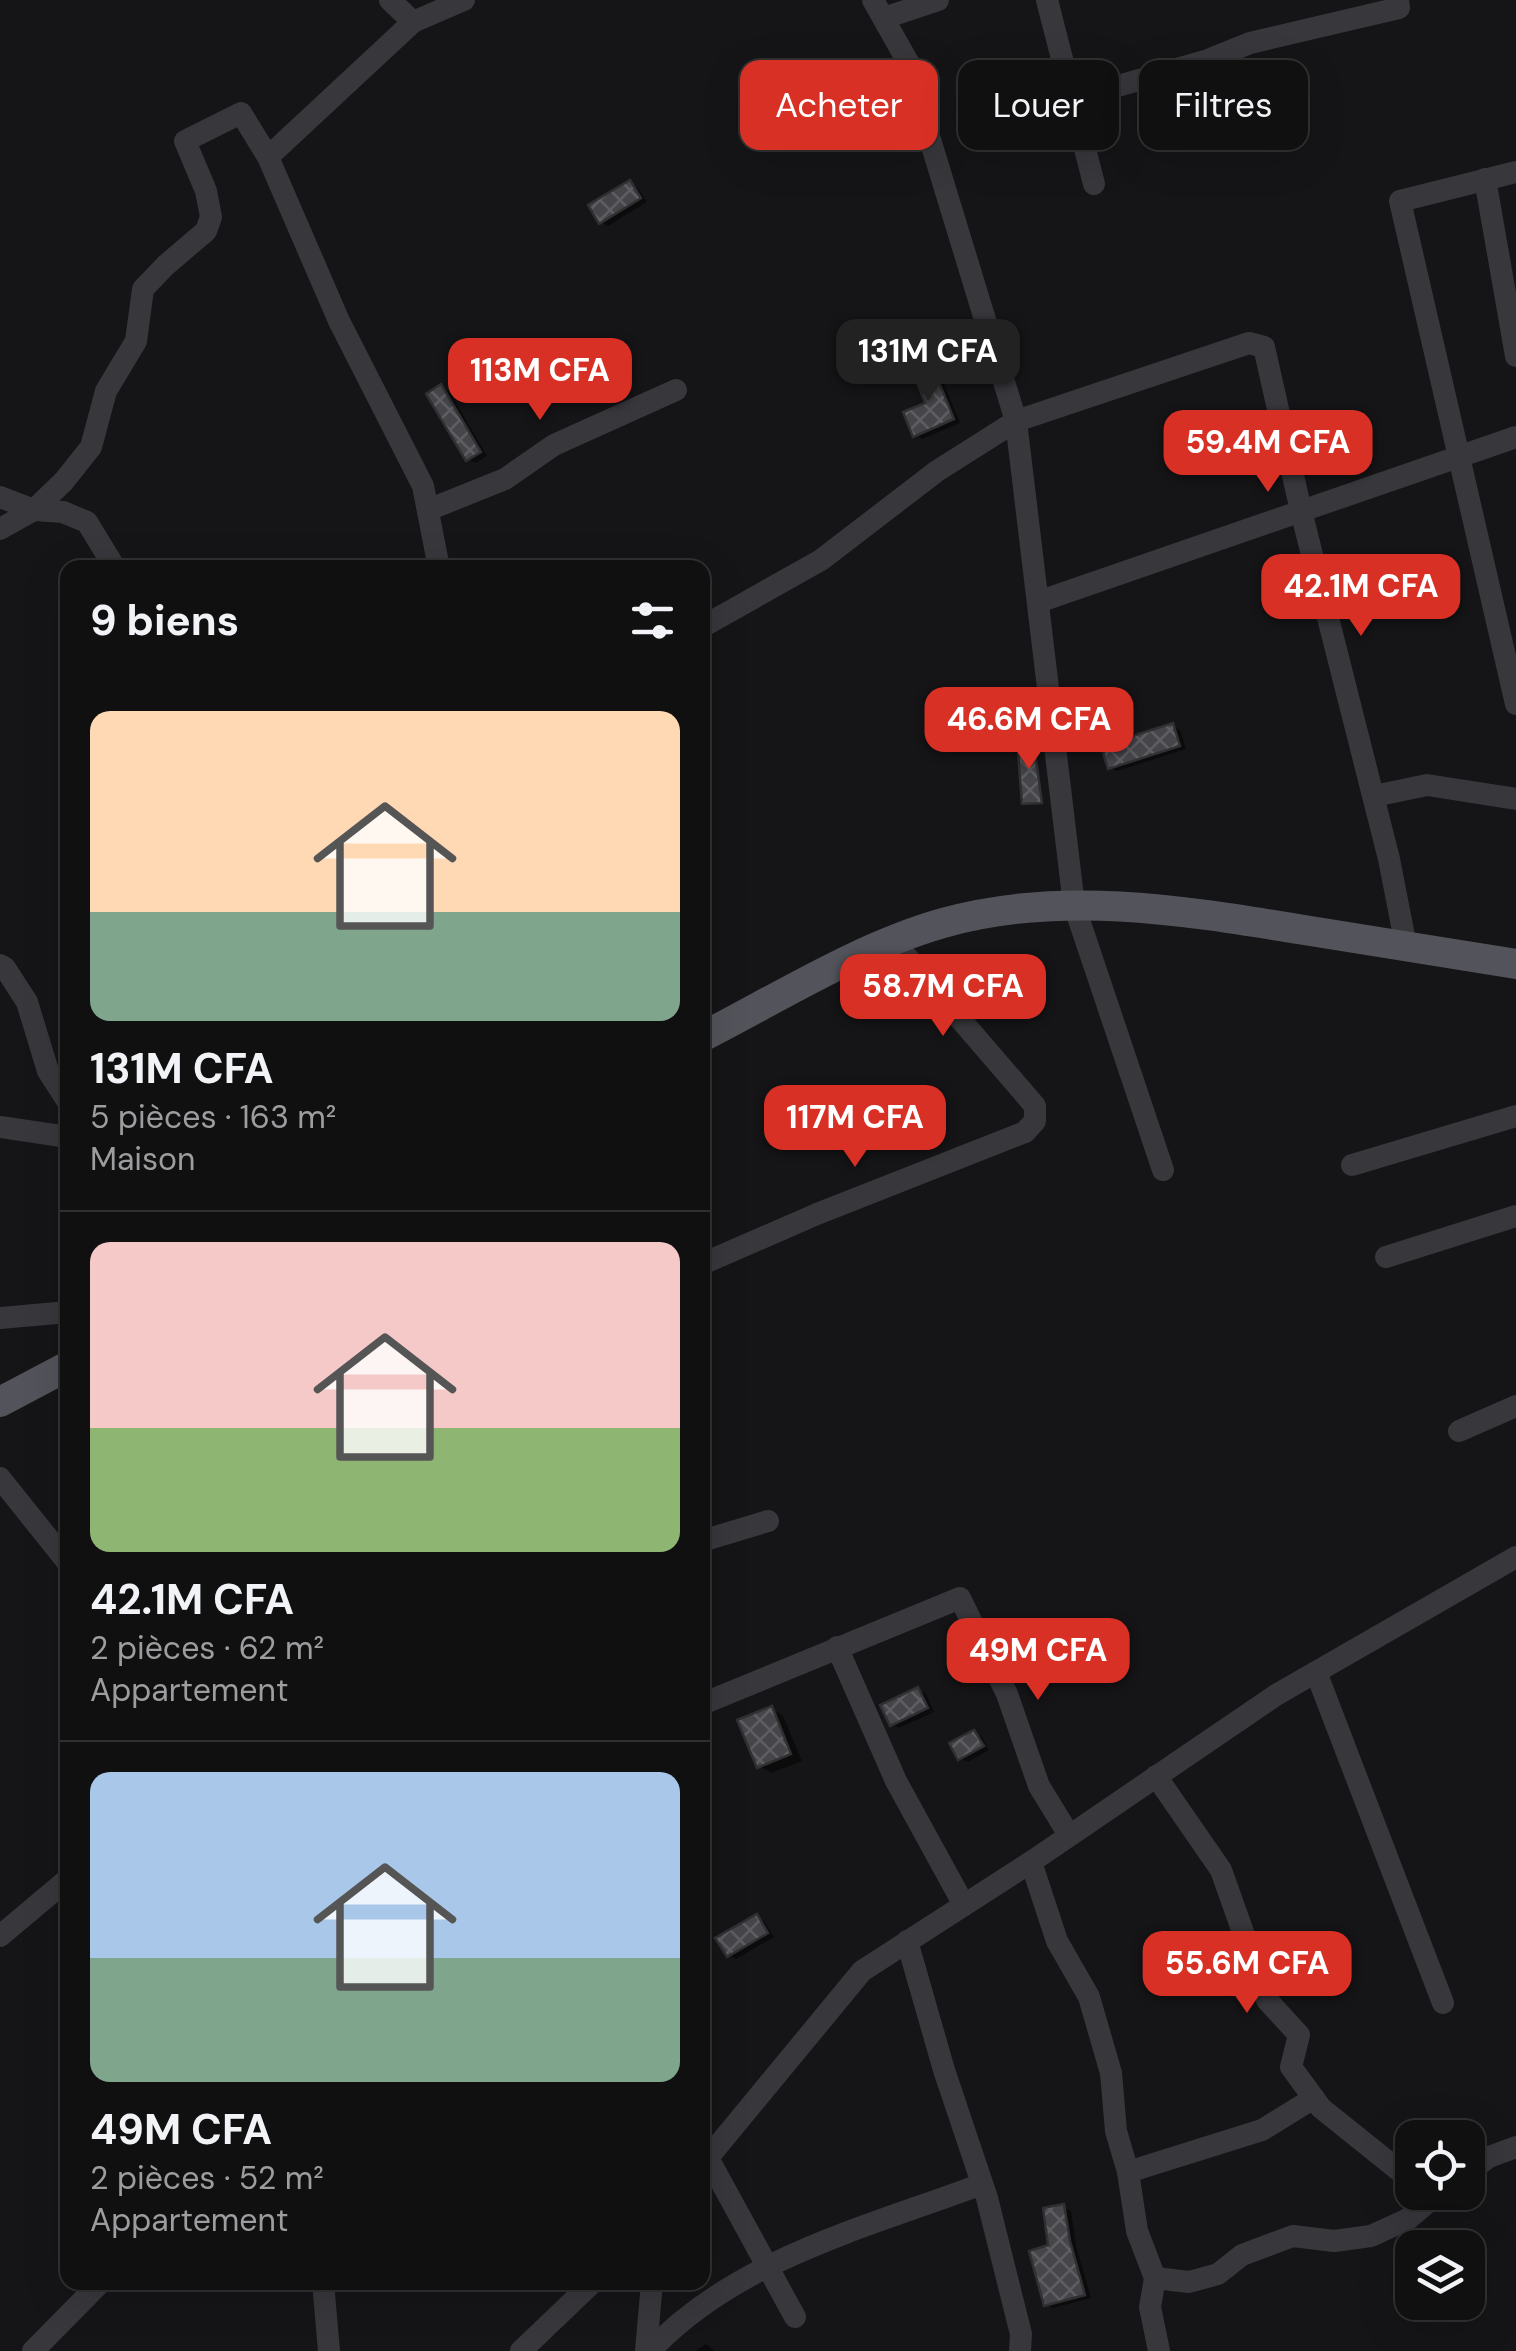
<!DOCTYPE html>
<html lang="fr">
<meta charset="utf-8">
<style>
:root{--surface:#101011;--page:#19191a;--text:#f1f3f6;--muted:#9c9d9f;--line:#303031;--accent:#d93025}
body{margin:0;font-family:"DM Sans",sans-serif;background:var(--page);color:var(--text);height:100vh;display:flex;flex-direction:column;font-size:38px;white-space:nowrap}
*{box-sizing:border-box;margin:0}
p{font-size:32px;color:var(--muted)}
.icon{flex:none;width:55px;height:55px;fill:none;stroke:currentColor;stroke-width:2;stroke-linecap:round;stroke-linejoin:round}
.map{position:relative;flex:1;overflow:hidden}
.drawer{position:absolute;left:60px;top:560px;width:650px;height:1730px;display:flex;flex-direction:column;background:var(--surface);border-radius:20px;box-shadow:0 10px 40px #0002,0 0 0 2px var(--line)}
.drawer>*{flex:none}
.top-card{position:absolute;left:740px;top:60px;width:625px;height:90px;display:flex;gap:20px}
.tools{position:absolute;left:1395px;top:2120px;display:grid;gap:20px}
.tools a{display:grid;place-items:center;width:90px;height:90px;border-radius:20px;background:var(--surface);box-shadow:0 10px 40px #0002,0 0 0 2px var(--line);font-size:50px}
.price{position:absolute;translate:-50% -85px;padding:0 22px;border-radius:20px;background:var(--accent);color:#fff;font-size:32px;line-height:65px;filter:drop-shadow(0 2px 5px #0008)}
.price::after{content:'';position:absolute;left:50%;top:60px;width:30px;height:22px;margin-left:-15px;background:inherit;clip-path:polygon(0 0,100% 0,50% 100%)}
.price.active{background:#222;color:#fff}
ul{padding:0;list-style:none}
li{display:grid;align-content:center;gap:20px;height:530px;padding:0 30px}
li+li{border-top:2px solid var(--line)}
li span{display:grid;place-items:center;height:310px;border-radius:20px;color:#555}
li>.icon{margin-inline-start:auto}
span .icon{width:180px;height:180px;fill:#fffc;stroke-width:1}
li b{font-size:42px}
h2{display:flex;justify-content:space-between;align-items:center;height:120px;padding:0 30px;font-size:42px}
.tag{padding:0 35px;border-radius:20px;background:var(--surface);box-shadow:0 10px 40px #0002,0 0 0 2px var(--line);font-size:35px;line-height:90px}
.tag.active{background:var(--accent);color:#fff}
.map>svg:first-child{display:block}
</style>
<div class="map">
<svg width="1516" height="2351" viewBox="0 0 1516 2351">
<defs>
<pattern id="building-cross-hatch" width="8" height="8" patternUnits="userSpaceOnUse" patternTransform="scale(2.5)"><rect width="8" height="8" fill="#45454a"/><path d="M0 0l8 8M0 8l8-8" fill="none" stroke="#5d5d62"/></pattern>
</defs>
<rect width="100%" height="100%" fill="#151517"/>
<g fill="#0007">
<polygon points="630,183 637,187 647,202 608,226 601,222"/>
<polygon points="931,367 939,372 960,423 922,439 915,435 929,404"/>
<polygon points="441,387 449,391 487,456 475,463 468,459"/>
<polygon points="1172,726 1180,730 1186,749 1117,771 1110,767"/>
<polygon points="1032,739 1043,803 1027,804 1024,803"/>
<polygon points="918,1690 926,1694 934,1712 899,1728 892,1724"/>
<polygon points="772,1709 783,1716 802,1761 771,1773 759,1766"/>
<polygon points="974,1733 982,1737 989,1750 968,1762 960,1758"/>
<polygon points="757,1917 764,1921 774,1937 736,1959 729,1955"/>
<polygon points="1064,2207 1071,2211 1076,2246 1091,2298 1053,2308 1046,2304 1051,2247"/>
<polygon points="706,2344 715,2351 695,2351"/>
</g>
<g fill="url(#building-cross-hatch)" stroke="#303033" stroke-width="2.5">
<polygon points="630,180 641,198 599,224 588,205"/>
<polygon points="932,365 954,419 913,437 903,412 925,403 913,372"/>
<polygon points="441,384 481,452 466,461 426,394"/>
<polygon points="1173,723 1180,746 1108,769 1101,746"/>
<polygon points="1033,737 1042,803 1022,804 1017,739"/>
<polygon points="918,1687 928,1708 890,1726 880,1705"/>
<polygon points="772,1706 791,1754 757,1768 737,1720"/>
<polygon points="974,1730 984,1746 958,1760 949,1743"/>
<polygon points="757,1914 768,1933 727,1957 715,1938"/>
<polygon points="1064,2204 1070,2241 1085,2295 1044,2306 1029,2251 1048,2245 1043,2208"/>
</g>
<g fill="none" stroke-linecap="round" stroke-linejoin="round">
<g stroke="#37373c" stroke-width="22">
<polyline points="390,0 413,22"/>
<polyline points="873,0 913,71 921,110 1016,421 1074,905 1163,1170"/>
<polyline points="1047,0 1094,184"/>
<polyline points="884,18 938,0"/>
<polyline points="1073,99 1208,60 1250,43 1399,8 1398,0"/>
<polyline points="268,157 413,22 464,0"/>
<polyline points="1516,172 1400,201 1516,704"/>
<polyline points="1485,179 1516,356"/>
<polyline points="0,497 34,510 63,512 87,522 115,568"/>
<polyline points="428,510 505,479 554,445 676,390"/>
<polyline points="0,529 34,510 64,481 91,447 106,391 136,341 143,289 166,265 206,231 211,217 206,191 185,141 241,113 268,157 339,321 423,486 439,568"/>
<polyline points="1038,602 1516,437"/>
<polyline points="702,627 821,560 937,471 1016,421 1249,343 1264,347 1301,511 1389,859 1406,946"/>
<polyline points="1374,796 1427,785 1516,799"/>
<polyline points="0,965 5,968 27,1002 48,1071 68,1102"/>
<polyline points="0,1127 68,1137"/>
<polyline points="1352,1165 1516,1116"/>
<polyline points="1386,1257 1516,1216"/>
<polyline points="702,1264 817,1214 1025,1132 1035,1121 1035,1106 893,941"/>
<polyline points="0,1318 68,1312"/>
<polyline points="1459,1431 1516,1406"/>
<polyline points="0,1478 68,1563"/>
<polyline points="702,1541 768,1521"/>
<polyline points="837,1647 896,1781 964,1905"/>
<polyline points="1316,1672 1443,2003"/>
<polyline points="702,1704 960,1598 1007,1694 1039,1786 1069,1835"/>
<polyline points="1156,1776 1221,1870 1267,2000 1299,2035 1291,2067 1321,2108 1412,2181"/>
<polyline points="1031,1862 1057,1941 1089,1997 1111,2073 1116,2131 1128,2172 1137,2231 1155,2278 1150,2307 1159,2351"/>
<polyline points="0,1936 68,1879"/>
<polyline points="907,1941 944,2070 987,2198 1021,2334 1020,2351"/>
<polyline points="708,2158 795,2317"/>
<polyline points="702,2165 862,1971 1031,1862 1276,1695 1516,1557"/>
<polyline points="1128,2172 1262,2130 1314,2098"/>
<polyline points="1468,2172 1489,2157 1516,2147"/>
<polyline points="1155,2278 1189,2282 1218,2274 1242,2255 1293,2236 1334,2241 1371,2236 1408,2219 1440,2192"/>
<polyline points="323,2282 329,2351"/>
<polyline points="33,2351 101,2282"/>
<polyline points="521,2351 593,2282"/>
<polyline points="646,2351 652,2282"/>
<path d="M650,2351C736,2259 868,2227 982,2184"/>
</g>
<g stroke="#53545b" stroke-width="30">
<path d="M702,1037C780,997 859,947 943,923C1060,890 1181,910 1298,929C1371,941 1443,952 1516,964"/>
<polyline points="0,1402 68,1366"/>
</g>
</g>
</svg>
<div class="tools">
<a><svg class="icon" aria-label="locate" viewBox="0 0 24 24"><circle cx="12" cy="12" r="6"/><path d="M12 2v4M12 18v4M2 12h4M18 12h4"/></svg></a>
<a><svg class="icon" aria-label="layers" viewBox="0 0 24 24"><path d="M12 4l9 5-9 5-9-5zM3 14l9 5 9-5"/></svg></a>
</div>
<b class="price active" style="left:928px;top:404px">131M CFA</b>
<b class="price" style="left:540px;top:423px">113M CFA</b>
<b class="price" style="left:1268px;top:495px">59.4M CFA</b>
<b class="price" style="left:1361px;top:639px">42.1M CFA</b>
<b class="price" style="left:1029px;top:772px">46.6M CFA</b>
<b class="price" style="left:943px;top:1039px">58.7M CFA</b>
<b class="price" style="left:855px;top:1170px">117M CFA</b>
<b class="price" style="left:1038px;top:1703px">49M CFA</b>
<b class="price" style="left:1247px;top:2016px">55.6M CFA</b>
<div class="top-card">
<a class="tag active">Acheter</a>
<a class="tag">Louer</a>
<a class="tag">Filtres</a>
</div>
<section class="drawer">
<h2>9 biens<svg class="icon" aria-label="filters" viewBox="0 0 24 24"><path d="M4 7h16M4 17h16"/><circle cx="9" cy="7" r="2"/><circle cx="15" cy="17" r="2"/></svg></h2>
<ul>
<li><span style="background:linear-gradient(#ffd9b3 65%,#7fa58c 0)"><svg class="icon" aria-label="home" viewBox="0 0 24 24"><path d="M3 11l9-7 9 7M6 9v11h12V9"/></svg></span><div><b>131M CFA</b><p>5 pièces · 163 m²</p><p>Maison</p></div></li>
<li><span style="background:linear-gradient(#f6c9c9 60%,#8fb573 0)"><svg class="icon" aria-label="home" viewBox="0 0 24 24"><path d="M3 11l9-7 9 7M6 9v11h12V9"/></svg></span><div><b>42.1M CFA</b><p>2 pièces · 62 m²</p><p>Appartement</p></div></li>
<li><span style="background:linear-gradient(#a9c7e8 60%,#7fa58c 0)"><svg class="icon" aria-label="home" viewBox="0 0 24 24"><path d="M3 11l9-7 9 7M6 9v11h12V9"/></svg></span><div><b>49M CFA</b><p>2 pièces · 52 m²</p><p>Appartement</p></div></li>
</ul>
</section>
</div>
